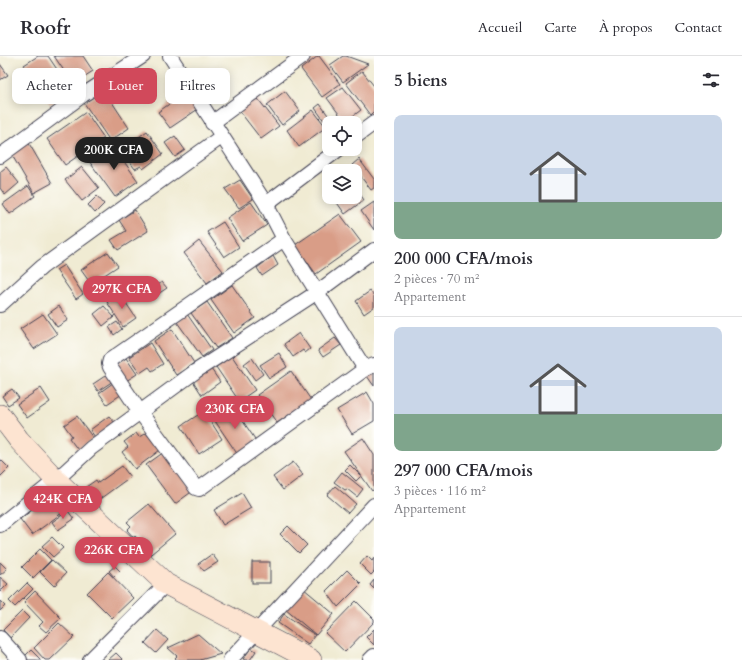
<!DOCTYPE html>
<html lang="fr">
<meta charset="utf-8">
<style>
:root{--surface:#fff;--page:#f2f2f3;--text:#2b2b33;--muted:#7c7c81;--line:#e1e1e2;--accent:#d1495b}
body{margin:0;font-family:Cardo,serif;background:var(--page);color:var(--text);height:100vh;display:flex;flex-direction:column;font-size:15px;white-space:nowrap}
*{box-sizing:border-box;margin:0}
p{font-size:13px;color:var(--muted)}
.icon{flex:none;width:22px;height:22px;fill:none;stroke:currentColor;stroke-width:2;stroke-linecap:round;stroke-linejoin:round}
.map{position:relative;flex:1;overflow:hidden}
.side{display:flex;flex-direction:column;background:var(--surface);width:368px}
.side>*{flex:none}
.guide{position:absolute;left:12px;top:12px;width:302px;height:36px;display:flex;gap:8px}
.buttons{position:absolute;left:322px;top:60px;display:grid;gap:8px}
.buttons a{display:grid;place-items:center;width:40px;height:40px;border-radius:8px;background:var(--surface);box-shadow:0 2px 10px #0003;font-size:20px}
.price{position:absolute;translate:-50% -34px;padding:0 9px;border-radius:14px;background:var(--accent);color:#fff;font-size:13px;line-height:26px;filter:drop-shadow(0 1px 2px #0008)}
.price::after{content:'';position:absolute;left:50%;top:24px;width:12px;height:9px;margin-left:-6px;background:inherit;clip-path:polygon(0 0,100% 0,50% 100%)}
.price.on{background:#222;color:#fff}
ul{padding:0;list-style:none}
li{display:grid;align-content:center;gap:8px;height:212px;padding:0 20px}
li+li{border-top:1px solid var(--line)}
li span{display:grid;place-items:center;height:124px;border-radius:8px;color:#555}
li>.icon{margin-inline-start:auto}
span .icon{width:72px;height:72px;fill:#fffc;stroke-width:1}
li b{font-size:17px}
h2{display:flex;justify-content:space-between;align-items:center;height:48px;padding:0 20px;font-size:17px}
.pill{padding:0 14px;border-radius:8px;background:var(--surface);box-shadow:0 2px 10px #0003;font-size:14px;line-height:36px}
.pill.on{background:var(--accent);color:#fff}
header{display:flex;align-items:center;gap:24px;box-sizing:border-box;height:56px;padding:0 20px;background:var(--surface);border-bottom:1px solid var(--line)}
header strong{font-size:19px}
nav{display:flex;gap:22px;margin-inline-start:auto;font-size:14px}
main{display:flex;flex:1;min-height:0}
.map>svg:first-child{display:block}
</style>
<header>
<strong>Roofr</strong>
<nav><a>Accueil</a><a>Carte</a><a>À propos</a><a>Contact</a></nav>
</header>
<main>
<div class="map">
<svg width="374" height="604" viewBox="0 0 374 604">
<rect width="100%" height="100%" fill="#fdfcf7"/>
<filter id="ink" filterUnits="userSpaceOnUse"><feTurbulence type="fractalNoise" baseFrequency=".025" numOctaves="2"/><feDisplacementMap in="SourceGraphic" scale="8" xChannelSelector="R" yChannelSelector="G"/><feConvolveMatrix kernelMatrix="1 2 1 2 8 2 1 2 1" color-interpolation-filters="sRGB"/></filter>
<filter id="wash" filterUnits="userSpaceOnUse"><feTurbulence type="fractalNoise" baseFrequency=".012" numOctaves="4" result="noise"/><feDisplacementMap in="SourceGraphic" scale="16" xChannelSelector="R" yChannelSelector="G"/><feGaussianBlur stdDeviation="0.9" result="paint"/><feColorMatrix in="noise" values="0 0 0 0 0 0 0 0 0 0 0 0 0 0 0 0 0 1.4 0 .05"/><feComposite in="paint" operator="in"/></filter>
<g filter="url(#wash)">
<rect width="100%" height="100%" fill="#f0ebd3"/>
<g id="blocks">
<g fill="#d99d87">
<polygon points="38,0 48,0 71,34 50,48 24,9"/>
<polygon points="54,0 83,0 93,15 73,28"/>
<polygon points="318,0 319,0 340,28 322,41 301,13"/>
<polygon points="343,0 346,0 368,8 343,26 330,9"/>
<polygon points="0,8 8,19 0,24"/>
<polygon points="362,15 374,30 374,55 370,59 346,27"/>
<polygon points="343,31 361,54 345,66 327,42"/>
<polygon points="104,34 129,72 110,85 84,47"/>
<polygon points="189,34 201,51 170,72 158,56"/>
<polygon points="285,35 300,55 282,69 267,49"/>
<polygon points="255,39 279,70 261,83 237,52"/>
<polygon points="320,48 330,62 325,66 315,52"/>
<polygon points="313,54 326,71 299,91 287,74"/>
<polygon points="86,56 104,82 65,109 47,83"/>
<polygon points="336,63 338,67 330,67"/>
<polygon points="147,75 163,98 143,113 141,110 135,113 121,94"/>
<polygon points="175,80 185,94 175,101 165,87"/>
<polygon points="27,84 52,127 34,137 9,94"/>
<polygon points="112,89 138,125 115,141 89,105"/>
<polygon points="359,103 374,123 374,132 371,134 352,109"/>
<polygon points="6,111 19,127 5,139 0,132 0,116"/>
<polygon points="82,111 99,132 82,145 65,124"/>
<polygon points="240,124 253,143 239,152 225,133"/>
<polygon points="28,130 35,140 10,158 3,148"/>
<polygon points="355,131 364,144 345,158 333,141 355,141"/>
<polygon points="97,140 104,148 95,157 88,149"/>
<polygon points="251,146 267,169 242,185 227,162"/>
<polygon points="374,146 374,174 361,155"/>
<polygon points="135,154 148,175 118,194 111,184 126,175 119,164"/>
<polygon points="340,158 361,186 316,218 295,189"/>
<polygon points="223,166 239,191 224,201 207,176"/>
<polygon points="199,185 223,215 207,227 184,197"/>
<polygon points="108,196 118,210 91,228 81,214"/>
<polygon points="273,200 278,209 262,220 257,212"/>
<polygon points="64,209 83,238 76,243 56,214"/>
<polygon points="162,226 167,232 155,240 151,234"/>
<polygon points="232,229 255,262 234,277 211,244"/>
<polygon points="370,235 374,240 374,251 364,258 356,245"/>
<polygon points="120,238 136,262 123,271 107,246"/>
<polygon points="207,246 232,282 216,292 191,257"/>
<polygon points="59,250 68,264 57,271 48,258"/>
<polygon points="104,250 114,261 103,270 94,258"/>
<polygon points="43,258 57,278 34,293 20,273"/>
<polygon points="187,258 212,294 202,301 177,266"/>
<polygon points="117,266 122,273 114,279 109,271"/>
<polygon points="172,273 194,307 176,319 154,285"/>
<polygon points="299,277 310,293 305,297 303,294 293,301 284,288"/>
<polygon points="335,282 341,289 323,301 318,294"/>
<polygon points="150,287 163,308 152,315 149,311 140,317 129,301"/>
<polygon points="279,297 287,311 269,322 260,309"/>
<polygon points="232,300 255,334 239,345 216,311"/>
<polygon points="126,302 137,318 126,325 115,309"/>
<polygon points="252,302 263,318 255,324 244,308"/>
<polygon points="211,313 220,326 202,339 193,325"/>
<polygon points="291,315 311,344 277,367 257,339"/>
<polygon points="374,315 374,330 367,320"/>
<polygon points="108,318 113,325 98,335 93,328"/>
<polygon points="117,324 125,336 107,348 99,337"/>
<polygon points="41,332 50,346 27,362 17,348"/>
<polygon points="12,333 19,342 8,349 2,340"/>
<polygon points="367,336 374,348 374,365 352,378 337,354"/>
<polygon points="232,349 257,386 238,399 213,362"/>
<polygon points="204,355 222,383 199,398 181,370"/>
<polygon points="77,360 93,382 78,394 69,382 72,380 64,369"/>
<polygon points="109,360 115,367 95,381 90,374"/>
<polygon points="136,377 139,381 146,377 160,394 135,413 122,396 128,391 124,386"/>
<polygon points="363,382 374,399 374,433 372,435 344,395"/>
<polygon points="164,396 194,434 175,448 146,409"/>
<polygon points="0,403 9,412 0,421"/>
<polygon points="293,406 303,419 283,434 273,421"/>
<polygon points="350,409 361,420 356,425 345,414"/>
<polygon points="122,410 130,421 97,445 86,431 96,424 98,427"/>
<polygon points="342,416 363,433 357,441 347,433 345,434 334,426"/>
<polygon points="335,430 356,448 348,457 327,439"/>
<polygon points="58,435 70,451 32,479 20,463"/>
<polygon points="242,437 251,452 223,469 214,454"/>
<polygon points="149,448 175,478 151,498 135,480 134,482 127,474 131,470 127,466"/>
<polygon points="68,455 74,463 58,474 52,466"/>
<polygon points="288,470 307,489 299,497 280,478"/>
<polygon points="52,481 63,492 53,501 42,490"/>
<polygon points="40,493 51,504 33,522 22,511"/>
<polygon points="212,498 218,506 204,515 198,508"/>
<polygon points="367,500 372,505 374,502 374,516 371,519 360,508"/>
<polygon points="52,504 66,517 54,530 40,516"/>
<polygon points="0,506 7,513 0,519"/>
<rect x="252" y="506" width="18" height="21"/>
<polygon points="115,510 120,515 114,521 109,515"/>
<polygon points="347,514 361,528 338,551 326,535"/>
<polygon points="108,516 133,542 112,562 87,537"/>
<polygon points="0,521 8,528 0,536"/>
<polygon points="374,524 374,533 370,529"/>
<polygon points="27,527 33,533 15,551 9,545"/>
<polygon points="303,532 334,558 316,579 285,553"/>
<polygon points="35,535 61,562 46,576 39,570 43,566 24,546"/>
<polygon points="0,545 5,550 0,555"/>
<polygon points="356,545 374,563 374,566 345,596 325,577"/>
<polygon points="22,555 29,562 10,582 3,574"/>
<polygon points="284,558 315,579 308,588 278,567"/>
<polygon points="59,567 74,581 50,604 45,604 34,592"/>
<polygon points="374,573 374,589 366,581"/>
<polygon points="157,574 168,584 156,597 145,587"/>
<polygon points="198,578 221,598 200,604 177,604 175,602 177,600 168,592"/>
<polygon points="251,592 256,595 250,604 245,604 243,603"/>
<polygon points="31,594 41,604 28,604 25,600"/>
<polygon points="116,597 123,604 108,604"/>
</g>
</g>
</g>
<g filter="url(#ink)">
<use href="#blocks" fill-opacity="0" stroke="#414052" stroke-width="1"/>
<g fill="none" stroke-linecap="round" stroke-linejoin="round">
<g stroke="#414052" stroke-width="16">
<g id="street">
<polyline points="170,0 266,148 284,183 365,313"/>
<polyline points="212,67 303,0"/>
<polyline points="355,81 374,67"/>
<polyline points="0,100 83,39 143,0"/>
<polyline points="266,148 339,93"/>
<polyline points="284,183 110,304 109,308 110,311 140,356 196,432 199,433 365,313 374,309"/>
<polyline points="0,249 42,211 221,81"/>
<polyline points="0,469 56,424 91,392 196,315 316,237 374,194"/>
<polyline points="0,582 20,604"/>
<polyline points="90,604 166,528"/>
<polyline points="230,604 374,449"/>
<polyline points="370,604 374,600"/>
</g>
</g>
<g stroke="#414052" stroke-width="22">
<polyline id="secondary" points="0,359 19,384 56,424 166,528 311,604"/>
</g>
<use href="#street" stroke="#fff" stroke-width="14"/>
<use href="#secondary" stroke="#fde4d1" stroke-width="21"/>
</g>
</g>
</svg>
<div class="buttons">
<a><svg class="icon" aria-label="locate" viewBox="0 0 24 24"><circle cx="12" cy="12" r="6"/><path d="M12 2v4M12 18v4M2 12h4M18 12h4"/></svg></a>
<a><svg class="icon" aria-label="layers" viewBox="0 0 24 24"><path d="M12 4l9 5-9 5-9-5zM3 14l9 5 9-5"/></svg></a>
</div>
<b class="price on" style="left:114px;top:115px">200K CFA</b>
<b class="price" style="left:122px;top:254px">297K CFA</b>
<b class="price" style="left:235px;top:374px">230K CFA</b>
<b class="price" style="left:63px;top:464px">424K CFA</b>
<b class="price" style="left:114px;top:515px">226K CFA</b>
<div class="guide">
<a class="pill">Acheter</a>
<a class="pill on">Louer</a>
<a class="pill">Filtres</a>
</div>
</div>
<section class="side">
<h2>5 biens<svg class="icon" aria-label="filters" viewBox="0 0 24 24"><path d="M4 7h16M4 17h16"/><circle cx="9" cy="7" r="2"/><circle cx="15" cy="17" r="2"/></svg></h2>
<ul>
<li><span style="background:linear-gradient(#c9d6e8 70%,#7fa58c 0)"><svg class="icon" aria-label="home" viewBox="0 0 24 24"><path d="M3 11l9-7 9 7M6 9v11h12V9"/></svg></span><div><b>200 000 CFA/mois</b><p>2 pièces · 70 m²</p><p>Appartement</p></div></li>
<li><span style="background:linear-gradient(#c9d6e8 70%,#7fa58c 0)"><svg class="icon" aria-label="home" viewBox="0 0 24 24"><path d="M3 11l9-7 9 7M6 9v11h12V9"/></svg></span><div><b>297 000 CFA/mois</b><p>3 pièces · 116 m²</p><p>Appartement</p></div></li>
</ul>
</section>
</main>
